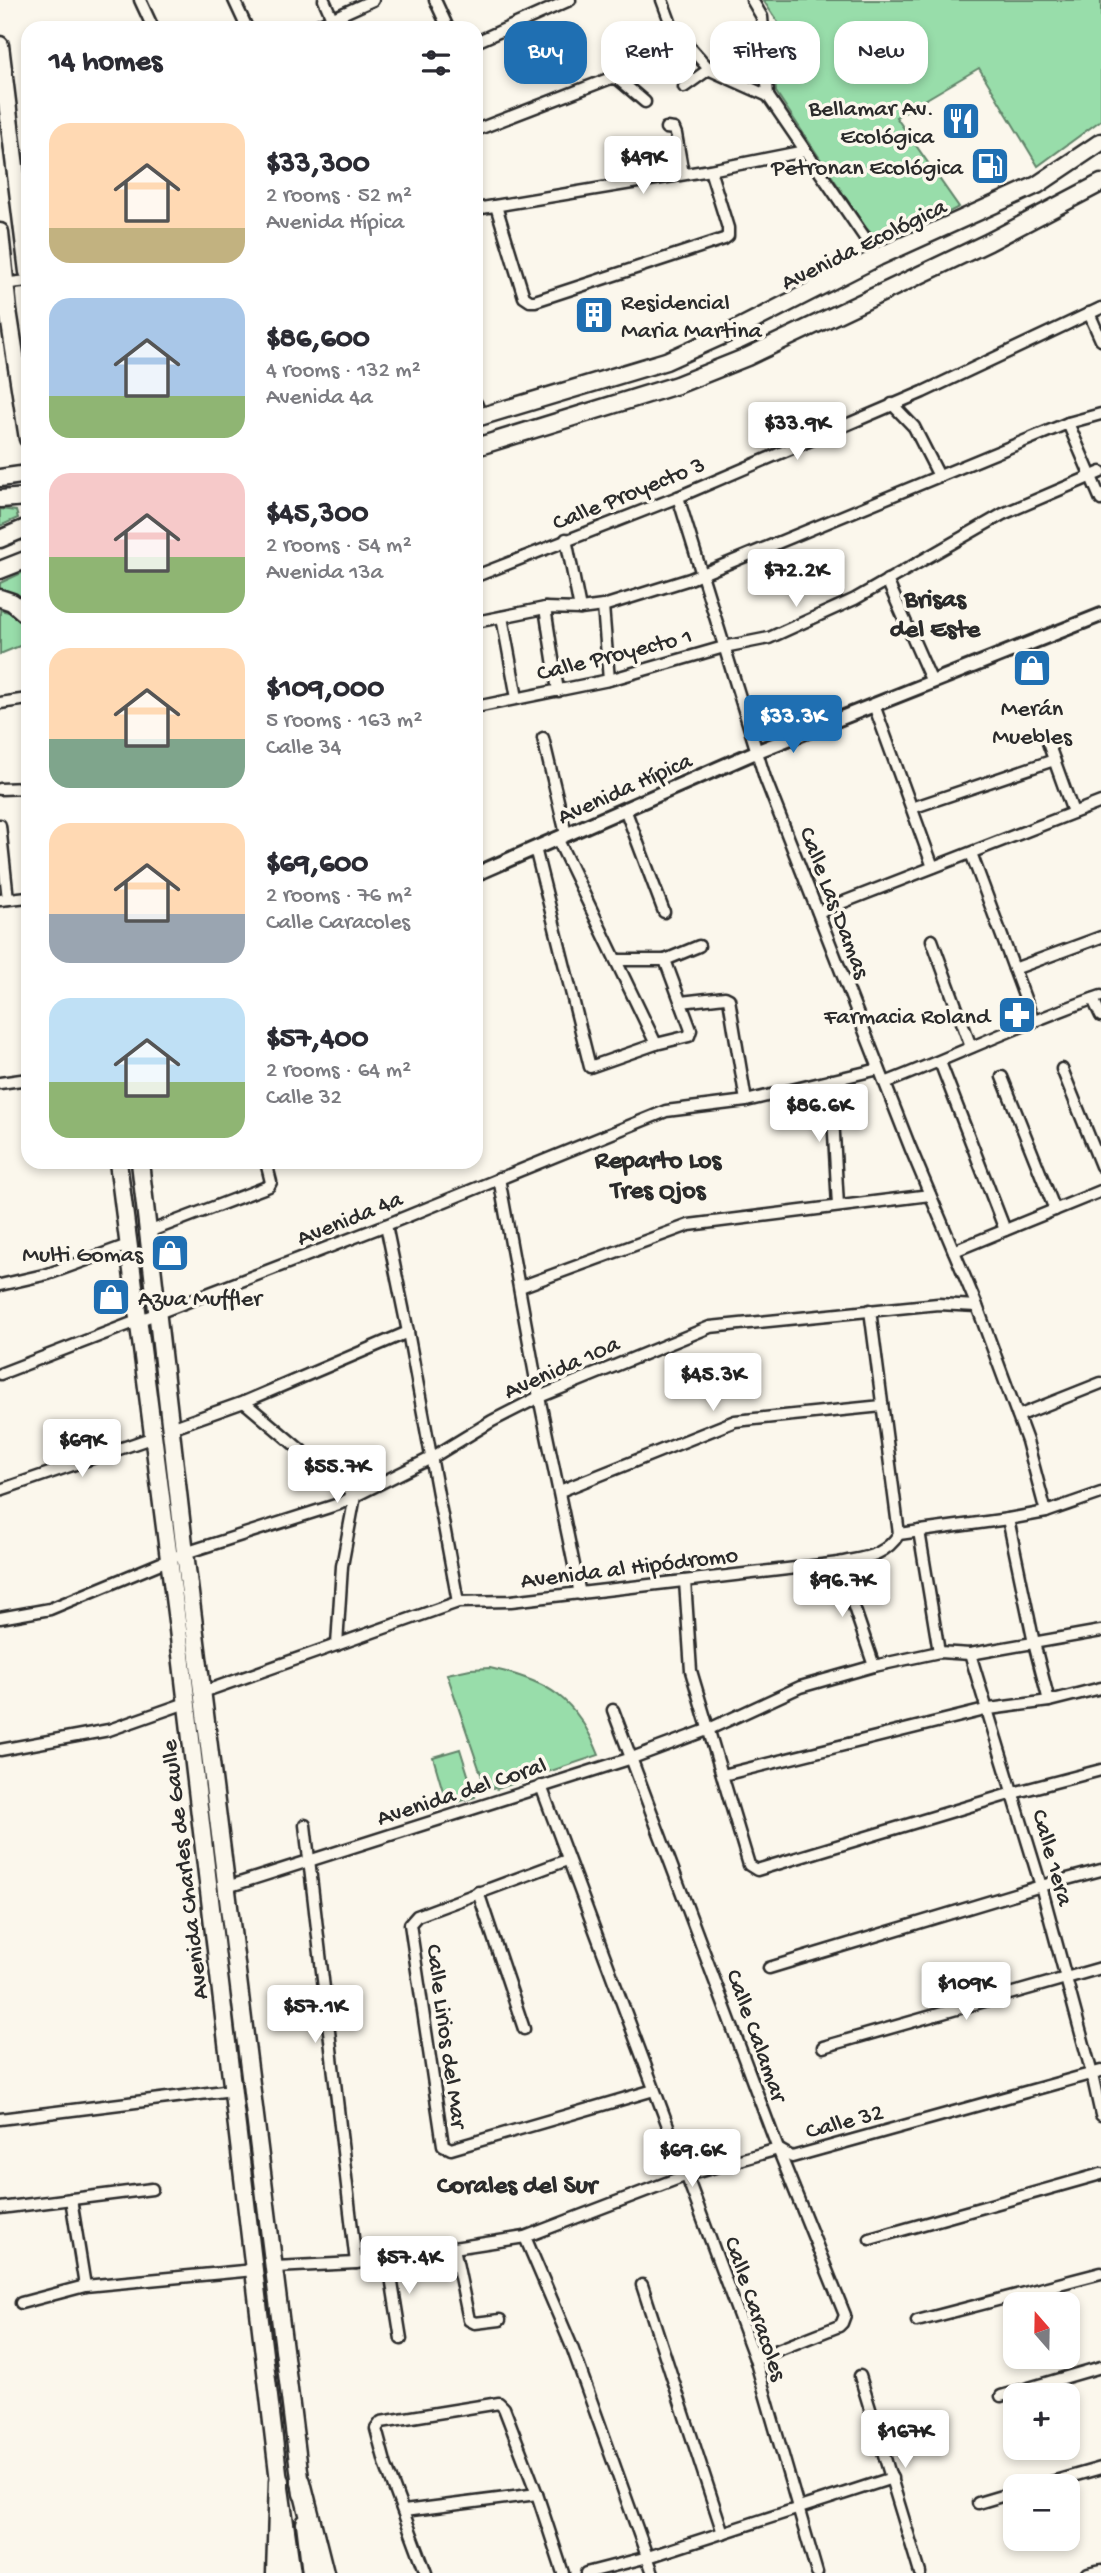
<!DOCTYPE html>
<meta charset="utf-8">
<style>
:root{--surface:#fff;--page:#f7f7f7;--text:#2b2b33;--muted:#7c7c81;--accent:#1f6fb2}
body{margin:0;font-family:"Gochi Hand",sans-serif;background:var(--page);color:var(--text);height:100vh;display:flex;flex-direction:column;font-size:26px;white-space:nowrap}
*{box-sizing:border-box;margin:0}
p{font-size:23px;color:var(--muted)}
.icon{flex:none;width:38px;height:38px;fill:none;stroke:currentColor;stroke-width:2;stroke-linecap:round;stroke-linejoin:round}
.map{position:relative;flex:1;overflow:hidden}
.drawer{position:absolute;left:21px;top:21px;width:462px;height:1148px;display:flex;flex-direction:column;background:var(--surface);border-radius:21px;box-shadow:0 4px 10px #0003}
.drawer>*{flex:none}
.banner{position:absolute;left:504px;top:21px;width:492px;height:63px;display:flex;gap:14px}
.needle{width:46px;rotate:340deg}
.controls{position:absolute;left:1003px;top:2292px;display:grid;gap:14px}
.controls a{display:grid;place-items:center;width:77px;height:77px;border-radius:14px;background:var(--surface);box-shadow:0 4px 10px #0003;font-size:35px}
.price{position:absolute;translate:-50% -60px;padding:0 16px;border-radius:7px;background:#fff;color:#222;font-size:23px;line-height:46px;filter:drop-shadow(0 2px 4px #0008)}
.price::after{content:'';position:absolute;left:50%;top:42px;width:21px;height:16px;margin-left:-10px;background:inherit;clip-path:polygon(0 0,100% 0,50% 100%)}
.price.active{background:var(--accent);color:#fff}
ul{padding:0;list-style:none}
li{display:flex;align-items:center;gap:21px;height:175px;padding:0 28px}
li span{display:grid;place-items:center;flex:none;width:196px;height:140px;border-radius:21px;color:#555}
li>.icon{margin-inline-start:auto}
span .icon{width:84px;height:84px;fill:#fffc;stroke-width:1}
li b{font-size:30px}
h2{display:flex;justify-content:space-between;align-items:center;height:84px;padding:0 28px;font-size:30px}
.pill{padding:0 24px;border-radius:21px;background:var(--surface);box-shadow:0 4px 10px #0003;font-size:24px;line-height:63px}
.pill.active{background:var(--accent);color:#fff}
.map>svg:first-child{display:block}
</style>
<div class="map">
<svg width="1101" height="2573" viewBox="0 0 1101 2573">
<rect width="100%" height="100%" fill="#fbf7ec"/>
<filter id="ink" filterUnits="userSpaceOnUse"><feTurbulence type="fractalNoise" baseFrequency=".0143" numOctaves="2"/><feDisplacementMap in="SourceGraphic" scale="14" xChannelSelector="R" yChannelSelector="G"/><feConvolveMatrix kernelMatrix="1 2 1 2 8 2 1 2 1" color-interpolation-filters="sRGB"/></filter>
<g filter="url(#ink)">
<g fill="#98ddaa" stroke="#62846a" stroke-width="2">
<polygon points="763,0 1101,0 1101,120 1038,166 979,68 896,117 959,207 893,241 877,239 866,228 776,92 772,39 783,30"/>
<polygon points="0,509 16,511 18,518 0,526"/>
<polygon points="28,570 28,605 16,596 0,594 0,583"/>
<polygon points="0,610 17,614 28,626 27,643 0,654"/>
<path d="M490,1668C549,1681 576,1698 599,1755L497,1789L488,1786L483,1780L447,1674L470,1669Z"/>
<polygon points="460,1749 475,1797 447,1805 433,1757"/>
</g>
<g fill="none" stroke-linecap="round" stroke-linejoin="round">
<g stroke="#2b2b2b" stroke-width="15">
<g id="minor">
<polyline points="140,0 153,28"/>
<polyline points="234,0 247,28"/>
<polyline points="324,0 332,18"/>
<polyline points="435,0 448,28"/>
<polyline points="662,0 672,27 710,70 768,96 878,257"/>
<polyline points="752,0 762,17 768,96"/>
<polyline points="311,28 373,0"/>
<polyline points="476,42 570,0"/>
<polyline points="684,87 764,30"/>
<polyline points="666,128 674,129 676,134 683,174"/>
<polyline points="476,130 611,78 618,79 645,102"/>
<polyline points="496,206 524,297 530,301 535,301 724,239 728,236 728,228 710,170"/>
<polyline points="476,209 710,170 805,151"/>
<polyline points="1,284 28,281"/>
<polyline points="1089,313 1101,340"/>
<polyline points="476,403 481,416"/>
<polyline points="892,404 914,427 939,476"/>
<polyline points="1068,423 1101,500"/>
<polyline points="678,497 765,778 910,1147 977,1306 1027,1441 1046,1512"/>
<polyline points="566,539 580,609"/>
<polyline points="476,576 678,497 923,392 1101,308"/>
<polyline points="887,580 932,682"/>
<polyline points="603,606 609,680"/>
<polyline points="545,608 558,691"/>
<polyline points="502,617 517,698"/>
<polyline points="476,622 545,608 580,609 603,606 690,579 1068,423 1101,414"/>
<polyline points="0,703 28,699"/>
<polyline points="874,705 933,867"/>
<polyline points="476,707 609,680 724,647 769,638 855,599 1003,514 1101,472"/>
<polyline points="543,738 566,834"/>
<polyline points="1047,740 1073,812"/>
<polyline points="0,789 28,788"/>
<polyline points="912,808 1054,760"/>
<polyline points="625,809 664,912"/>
<polyline points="0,825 8,899"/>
<polyline points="557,838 656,1044"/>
<polyline points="535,848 590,1067 656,1044 689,1036 691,1030 665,960 616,960"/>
<polyline points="971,853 1033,1020"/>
<polyline points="0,900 28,897"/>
<polyline points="818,912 1101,802"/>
<polyline points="932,940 971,1047"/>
<polyline points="665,960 699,946"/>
<polyline points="1014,969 1101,937"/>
<polyline points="1093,999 1101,1016"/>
<polyline points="681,1002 725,997 729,999 746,1101"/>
<polyline points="940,1062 1005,1230"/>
<polyline points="1062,1069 1101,1166"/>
<polyline points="1002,1077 1055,1210"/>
<polyline points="831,1080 838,1206"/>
<polyline points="0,1083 28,1079"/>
<path d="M885,1083C957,1055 1027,1021 1101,996"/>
<polyline points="499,1178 539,1397 580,1594"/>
<polyline points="386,1225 408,1332 458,1602"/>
<polyline points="148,1232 269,1186 271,1182 266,1162"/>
<polyline points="954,1251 1101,1191"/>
<polyline points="0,1285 48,1274 128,1245"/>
<polyline points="520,1287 689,1225 930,1195"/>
<polyline points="870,1310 899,1534"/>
<polyline points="0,1374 386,1225 666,1111 746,1101 879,1069"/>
<polyline points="244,1402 355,1496 342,1566 337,1645"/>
<polyline points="1018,1416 1101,1383"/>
<polyline points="171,1428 244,1402 408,1332"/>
<polyline points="0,1490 154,1437"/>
<polyline points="560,1491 735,1421 882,1406"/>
<polyline points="1008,1519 1034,1643 1049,1701"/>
<polyline points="919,1531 939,1652"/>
<polyline points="839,1563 874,1666"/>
<polyline points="685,1581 691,1671 749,1865 757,1870 1013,1793 1101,1770"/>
<polyline points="0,1618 50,1609 185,1553 339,1504 433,1457 492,1421 539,1397 710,1327 938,1304 977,1306"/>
<polyline points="970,1654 1041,1886 1092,2074 1101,2115"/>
<path d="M203,1692L458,1602L511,1601L839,1563C865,1557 884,1557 899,1534L1008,1519L1046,1512L1101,1493"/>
<polyline points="613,1710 778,2149 845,2315 842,2323 839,2326 755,2359"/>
<polyline points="0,1750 109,1730 186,1703"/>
<polyline points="723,1775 989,1709 1049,1701 1101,1688"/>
<polyline points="541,1786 755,2359 817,2573"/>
<polyline points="305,1825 356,2263"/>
<polyline points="567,1860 417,1916 410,1924 443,2145 451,2149 654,2090"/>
<polyline points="227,1887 632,1758 707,1730 800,1687 874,1666 939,1652 970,1654 1101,1631"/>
<polyline points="478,1892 524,2029"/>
<polyline points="769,1968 1041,1886 1101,1870"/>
<polyline points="823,2047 1101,1968"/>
<polyline points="0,2119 232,2090"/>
<polyline points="71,2199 85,2286"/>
<polyline points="0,2208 152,2189"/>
<polyline points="525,2237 572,2347 653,2573"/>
<polyline points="870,2239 1101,2174"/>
<polyline points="454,2248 469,2320 475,2323 500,2320"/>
<polyline points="388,2258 401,2339"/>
<polyline points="275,2267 356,2263 525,2237 687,2175 778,2149 792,2157 1101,2071"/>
<polyline points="642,2285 723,2533"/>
<polyline points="21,2303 85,2286 254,2270"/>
<polyline points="917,2321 1101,2273"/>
<polyline points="860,2376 920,2573"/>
<polyline points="1001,2396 1101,2367"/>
<polyline points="1034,2487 1101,2468"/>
<polyline points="978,2503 1015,2492"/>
<polyline points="404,2511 537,2494"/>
<polyline points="426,2573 386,2466 376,2429 381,2422 499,2403 504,2408 537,2494 563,2573"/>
<polyline points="586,2573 648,2557 892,2478"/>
<polyline points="1088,2573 1101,2570"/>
</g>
</g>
<g stroke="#2b2b2b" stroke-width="18">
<polyline id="tertiary" points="476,874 758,751 1101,615"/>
</g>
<g stroke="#2b2b2b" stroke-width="21">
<g id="primary">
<polyline points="0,45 28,272"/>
<polyline points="0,232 8,310 28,439"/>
<polyline points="476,418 666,361 735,330 878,257 1037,185 1101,142"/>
<polyline points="476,447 677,385 747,357 989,242 1101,183"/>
<polyline points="0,478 28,474"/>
<polyline points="0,499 28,497"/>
<polyline points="0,539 28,527"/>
<polyline points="0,570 28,559"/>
<polyline points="0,598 12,602 28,616"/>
<polyline points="118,1162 177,1621 279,2481 292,2573"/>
<polyline points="140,1162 185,1553 302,2494"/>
<polyline points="305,2523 311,2573"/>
</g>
</g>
<g stroke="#2b2b2b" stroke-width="23">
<g id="motorway">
<polyline points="301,2482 324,2573"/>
<polyline points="276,2573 279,2481"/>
</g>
</g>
<use href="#minor" stroke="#fbf7ec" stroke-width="10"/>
<use href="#tertiary" stroke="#fbf7ec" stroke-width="12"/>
<use href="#primary" stroke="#fbf7ec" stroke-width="16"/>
<use href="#motorway" stroke="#fbf7ec" stroke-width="18"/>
</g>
</g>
<defs>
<g id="restaurant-square" transform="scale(2.0125)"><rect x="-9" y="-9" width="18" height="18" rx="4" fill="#1f6fb2" stroke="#fbf7ec"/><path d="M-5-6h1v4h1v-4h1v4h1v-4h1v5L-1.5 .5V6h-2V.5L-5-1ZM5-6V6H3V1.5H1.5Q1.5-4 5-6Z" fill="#fff"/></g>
<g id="fuel-square" transform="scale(2.0125)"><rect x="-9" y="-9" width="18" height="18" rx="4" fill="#1f6fb2" stroke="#fbf7ec"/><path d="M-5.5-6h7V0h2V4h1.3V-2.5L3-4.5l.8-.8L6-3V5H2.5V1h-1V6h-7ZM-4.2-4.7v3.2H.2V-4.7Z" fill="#fff"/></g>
<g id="building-square" transform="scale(2.0125)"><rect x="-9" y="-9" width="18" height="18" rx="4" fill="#1f6fb2" stroke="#fbf7ec"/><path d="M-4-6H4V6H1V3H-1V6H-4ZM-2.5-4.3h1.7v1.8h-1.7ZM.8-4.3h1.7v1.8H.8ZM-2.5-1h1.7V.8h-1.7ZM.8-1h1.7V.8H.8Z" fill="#fff"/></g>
<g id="shop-square" transform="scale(2.0125)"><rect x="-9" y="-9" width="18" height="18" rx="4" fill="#1f6fb2" stroke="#fbf7ec"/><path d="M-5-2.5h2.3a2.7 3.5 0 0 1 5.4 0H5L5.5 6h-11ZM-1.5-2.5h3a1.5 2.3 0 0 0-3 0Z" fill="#fff"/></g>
<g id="pharmacy-square" transform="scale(2.0125)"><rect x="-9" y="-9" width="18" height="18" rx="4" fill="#1f6fb2" stroke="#fbf7ec"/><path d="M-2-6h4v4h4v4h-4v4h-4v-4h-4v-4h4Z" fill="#fff"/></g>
</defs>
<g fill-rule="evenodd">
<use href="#restaurant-square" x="961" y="121"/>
<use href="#fuel-square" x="990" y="166"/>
<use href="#building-square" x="594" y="315"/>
<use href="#shop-square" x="1032" y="668"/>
<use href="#pharmacy-square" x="1017" y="1015"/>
<use href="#shop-square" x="170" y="1253"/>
<use href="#shop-square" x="111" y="1297"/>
</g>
<g text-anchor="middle" stroke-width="7" stroke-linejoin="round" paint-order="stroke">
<g font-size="24" fill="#2b2b2b" stroke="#fbf7ec" text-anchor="end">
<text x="934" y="115">Bellamar Av.<tspan x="934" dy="28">Ecológica</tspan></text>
<text x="963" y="174">Petronan Ecológica</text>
<text x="621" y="309" text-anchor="start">Residencial<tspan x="621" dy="28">Maria Martina</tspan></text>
<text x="1032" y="715" text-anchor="middle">Merán<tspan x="1032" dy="28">Muebles</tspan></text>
<text x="990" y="1023">Farmacia Roland</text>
<text x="143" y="1261">Multi Gomas</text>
<text x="138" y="1305" text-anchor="start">Azua Muffler</text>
</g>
<g font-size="24" fill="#2b2b2b" stroke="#fbf7ec">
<text transform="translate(863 243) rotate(-26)" y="8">Avenida Ecológica</text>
<text transform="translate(628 492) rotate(-22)" y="8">Calle Proyecto 3</text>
<text transform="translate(614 653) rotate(-14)" y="8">Calle Proyecto 1</text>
<text transform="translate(624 787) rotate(-24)" y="8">Avenida Hípica</text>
<text transform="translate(836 902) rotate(69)" y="8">Calle Las Damas</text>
<text transform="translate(349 1217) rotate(-22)" y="8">Avenida 4a</text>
<text transform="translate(561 1366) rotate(-24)" y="8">Avenida 10a</text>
<text transform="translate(629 1566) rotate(-7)" y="8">Avenida al Hipódromo</text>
<text transform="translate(461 1790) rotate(-18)" y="8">Avenida del Coral</text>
<text transform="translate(1054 1857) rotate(74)" y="8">Calle 1era</text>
<text transform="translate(183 1870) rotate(-97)" y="8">Avenida Charles de Gaulle</text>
<text transform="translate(758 2035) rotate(70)" y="8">Calle Calamar</text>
<text transform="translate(448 2036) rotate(82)" y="8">Calle Lirios del Mar</text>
<text transform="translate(844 2120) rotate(-15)" y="8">Calle 32</text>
<text transform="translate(757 2308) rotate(71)" y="8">Calle Caracoles</text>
</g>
<g font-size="26" font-weight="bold" fill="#2b2b2b" stroke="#fbf7ec">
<text x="935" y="606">Brisas<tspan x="935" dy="30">del Este</tspan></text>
<text x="658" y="1167">Reparto Los<tspan x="658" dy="30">Tres Ojos</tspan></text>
<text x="517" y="2192">Corales del Sur</text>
</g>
</g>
</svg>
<div class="controls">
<a><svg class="needle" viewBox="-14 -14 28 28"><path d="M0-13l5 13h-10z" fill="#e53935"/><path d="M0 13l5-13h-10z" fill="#7c7c81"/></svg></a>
<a>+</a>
<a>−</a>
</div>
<b class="price" style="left:643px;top:196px">$49K</b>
<b class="price" style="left:797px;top:462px">$33.9K</b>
<b class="price" style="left:796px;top:609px">$72.2K</b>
<b class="price active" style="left:793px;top:755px">$33.3K</b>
<b class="price" style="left:819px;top:1144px">$86.6K</b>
<b class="price" style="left:713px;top:1413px">$45.3K</b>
<b class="price" style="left:82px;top:1479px">$69K</b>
<b class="price" style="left:337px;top:1505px">$55.7K</b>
<b class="price" style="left:842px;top:1619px">$96.7K</b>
<b class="price" style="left:966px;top:2022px">$109K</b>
<b class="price" style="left:315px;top:2045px">$57.1K</b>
<b class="price" style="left:692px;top:2189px">$69.6K</b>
<b class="price" style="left:409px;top:2296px">$57.4K</b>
<b class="price" style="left:905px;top:2470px">$167K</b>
<div class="banner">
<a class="pill active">Buy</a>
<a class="pill">Rent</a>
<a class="pill">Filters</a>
<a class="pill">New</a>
</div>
<section class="drawer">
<h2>14 homes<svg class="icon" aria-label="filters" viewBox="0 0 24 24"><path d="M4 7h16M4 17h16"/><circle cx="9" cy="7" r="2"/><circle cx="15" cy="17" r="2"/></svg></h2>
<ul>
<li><span style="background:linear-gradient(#ffd9b3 75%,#c2b280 0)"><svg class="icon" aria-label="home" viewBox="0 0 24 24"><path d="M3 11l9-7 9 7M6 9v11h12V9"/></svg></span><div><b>$33,300</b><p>2 rooms · 52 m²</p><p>Avenida Hípica</p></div></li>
<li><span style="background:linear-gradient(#a9c7e8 70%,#8fb573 0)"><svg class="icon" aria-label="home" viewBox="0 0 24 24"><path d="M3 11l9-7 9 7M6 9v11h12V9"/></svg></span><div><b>$86,600</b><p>4 rooms · 132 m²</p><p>Avenida 4a</p></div></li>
<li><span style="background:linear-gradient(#f6c9c9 60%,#8fb573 0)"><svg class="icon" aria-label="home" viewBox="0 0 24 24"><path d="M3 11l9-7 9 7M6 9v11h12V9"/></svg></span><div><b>$45,300</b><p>2 rooms · 54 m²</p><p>Avenida 13a</p></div></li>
<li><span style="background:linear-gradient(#ffd9b3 65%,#7fa58c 0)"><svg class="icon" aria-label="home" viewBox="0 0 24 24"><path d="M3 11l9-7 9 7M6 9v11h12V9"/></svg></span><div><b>$109,000</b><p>5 rooms · 163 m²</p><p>Calle 34</p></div></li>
<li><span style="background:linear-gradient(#ffd9b3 65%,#9aa5b1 0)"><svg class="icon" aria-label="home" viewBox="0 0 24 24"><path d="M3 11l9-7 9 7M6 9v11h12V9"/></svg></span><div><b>$69,600</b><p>2 rooms · 76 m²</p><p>Calle Caracoles</p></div></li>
<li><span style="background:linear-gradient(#bfe0f5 60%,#8fb573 0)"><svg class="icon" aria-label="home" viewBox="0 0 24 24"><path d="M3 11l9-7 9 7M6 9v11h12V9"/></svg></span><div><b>$57,400</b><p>2 rooms · 64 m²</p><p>Calle 32</p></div></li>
</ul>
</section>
</div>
